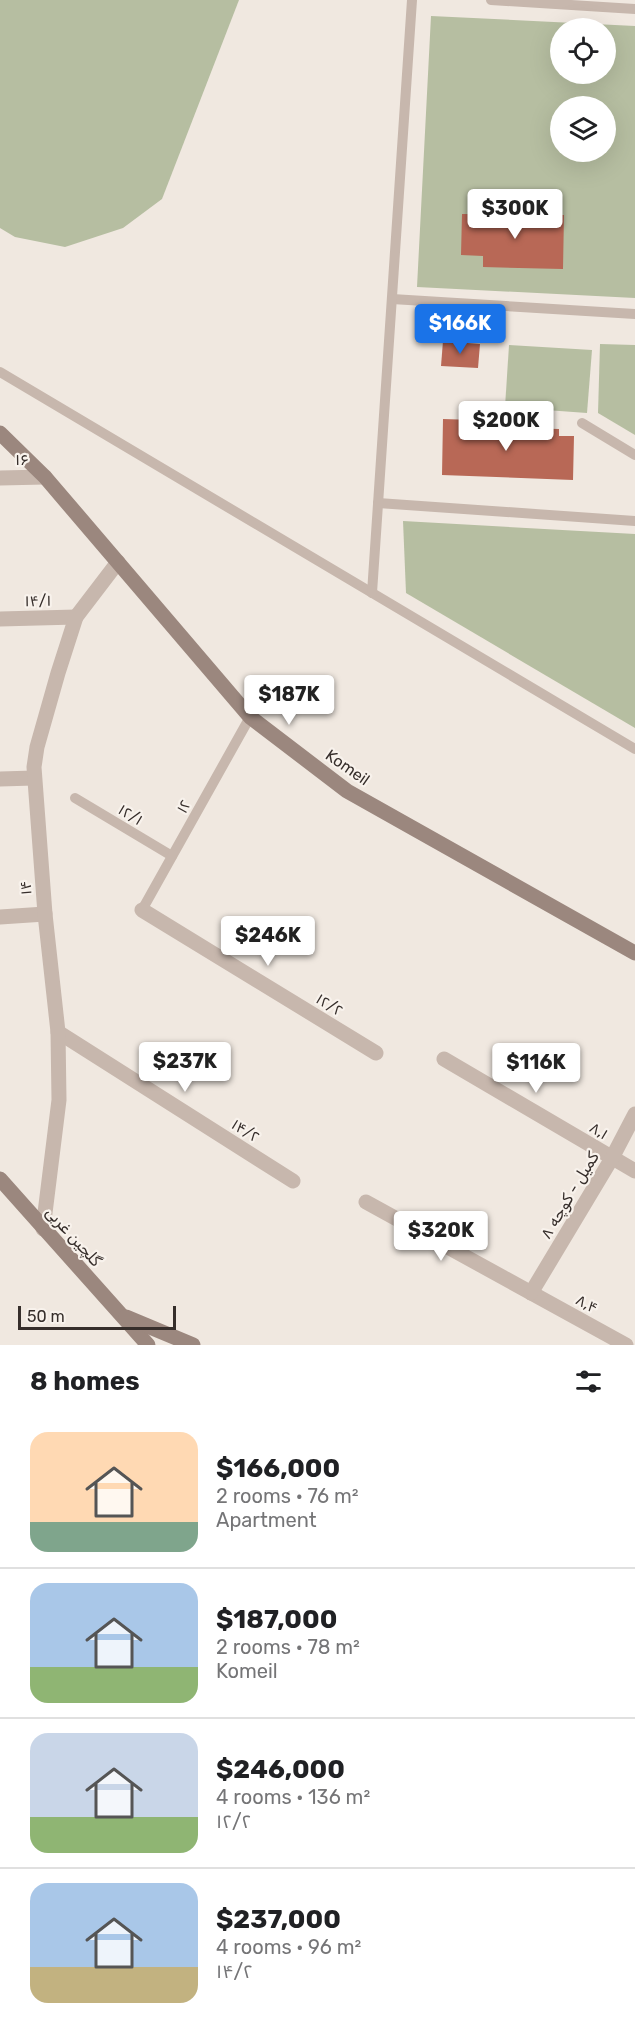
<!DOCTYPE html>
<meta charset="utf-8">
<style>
:root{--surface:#fff;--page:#f2f2f2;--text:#202124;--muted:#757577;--line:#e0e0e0;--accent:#1a73e8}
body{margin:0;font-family:Rubik,Cairo,sans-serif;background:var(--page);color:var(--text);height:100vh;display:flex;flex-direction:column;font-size:22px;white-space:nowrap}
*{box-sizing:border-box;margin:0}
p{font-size:20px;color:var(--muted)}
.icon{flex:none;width:33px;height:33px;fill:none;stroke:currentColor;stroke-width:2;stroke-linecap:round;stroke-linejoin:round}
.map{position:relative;height:1345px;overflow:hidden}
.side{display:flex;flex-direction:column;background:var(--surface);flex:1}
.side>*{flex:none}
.fabs{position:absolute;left:550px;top:18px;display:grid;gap:12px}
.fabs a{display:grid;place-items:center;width:66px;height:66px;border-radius:50%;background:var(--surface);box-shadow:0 6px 24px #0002;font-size:30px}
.scale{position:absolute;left:18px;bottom:15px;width:158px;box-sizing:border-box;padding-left:6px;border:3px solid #362e2b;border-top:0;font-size:16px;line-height:21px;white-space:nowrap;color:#362e2b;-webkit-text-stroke:4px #f8f2ec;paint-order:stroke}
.price{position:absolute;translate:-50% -51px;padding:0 14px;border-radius:6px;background:#fff;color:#222;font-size:20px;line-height:39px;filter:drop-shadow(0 2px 3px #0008)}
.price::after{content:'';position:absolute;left:50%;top:36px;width:18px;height:14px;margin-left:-9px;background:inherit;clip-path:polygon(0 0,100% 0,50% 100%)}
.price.active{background:var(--accent);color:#fff}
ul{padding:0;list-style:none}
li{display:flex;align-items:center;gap:18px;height:150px;padding:0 30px}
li+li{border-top:2px solid var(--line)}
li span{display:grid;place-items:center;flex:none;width:168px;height:120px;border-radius:18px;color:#555}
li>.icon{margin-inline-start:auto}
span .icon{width:72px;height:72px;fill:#fffc;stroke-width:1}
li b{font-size:26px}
h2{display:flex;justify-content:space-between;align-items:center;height:72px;padding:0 30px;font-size:26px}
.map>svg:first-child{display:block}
</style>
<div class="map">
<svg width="635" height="1345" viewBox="0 0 635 1345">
<rect width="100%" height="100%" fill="#f0e8e0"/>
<g fill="#b6bea1" fill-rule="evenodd">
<polygon points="0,0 239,0 162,199 123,228 65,247 15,237 0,228"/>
<path d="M431,16L635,26V298L417,287ZM561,28H606V74H561ZM561,106H606V152H561Z"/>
<polygon points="600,344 635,345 635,435 598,413"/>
<polygon points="509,345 592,350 587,413 505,407"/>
<polygon points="403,521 635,534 635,728 406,593"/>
</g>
<g fill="#b86856">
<polygon points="462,214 564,215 563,269 483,267 483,256 461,255"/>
<polygon points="443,341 480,344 478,368 441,366"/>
<polygon points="443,419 474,420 473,434 481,434 481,427 559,429 559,436 574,436 573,480 442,475"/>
</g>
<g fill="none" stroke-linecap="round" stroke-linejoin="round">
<g stroke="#c7b7ad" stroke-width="10">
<polyline points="491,0 635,9"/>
<polyline points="392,299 635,314"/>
<polyline points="0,372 635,749"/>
<polyline points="582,423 635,455"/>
<polyline points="378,503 635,521"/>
<polyline points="372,593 412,0"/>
<polyline points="75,798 172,856"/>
<polyline points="142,910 250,717"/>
</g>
<g stroke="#c7b7ad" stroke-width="15">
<polyline points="0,478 45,477"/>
<polyline points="0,619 76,617"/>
<polyline points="0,779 34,778"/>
<polyline points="142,910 376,1053"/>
<polyline points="0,917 45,914"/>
<polyline points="58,1032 293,1181"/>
<polyline points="444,1059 635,1171"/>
<polyline points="366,1202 626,1345"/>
<polyline points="43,1229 59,1100 58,1032 45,914 34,767 37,747 58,673 76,617 118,562"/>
<polyline points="531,1293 612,1158 635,1114"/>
</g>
<g stroke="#9b877e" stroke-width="15">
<polyline points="0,433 45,477 250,717 347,791 635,953"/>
<polyline points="0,1179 148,1345"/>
<polyline points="126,1317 193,1345"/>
</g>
</g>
<g text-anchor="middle" stroke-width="4.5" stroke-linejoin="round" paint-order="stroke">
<g font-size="16" fill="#362e2b" stroke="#f8f2ec">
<text transform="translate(22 459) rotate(-1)" y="6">۱۶</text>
<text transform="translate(38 600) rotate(-1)" y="6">۱۴/۱</text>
<text transform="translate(348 767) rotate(35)" y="6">Komeil</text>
<text transform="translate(183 806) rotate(-61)" y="6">۱۲</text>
<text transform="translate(131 814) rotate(31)" y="6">۱۲/۱</text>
<text transform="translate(25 888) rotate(-95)" y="6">۱۴</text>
<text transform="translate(330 1004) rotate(31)" y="6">۱۲/۲</text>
<text transform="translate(246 1130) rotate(32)" y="6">۱۴/۲</text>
<text transform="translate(599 1130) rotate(31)" y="6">۸٫۱</text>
<text transform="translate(569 1195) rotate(-59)" y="6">کمیل - کوچه ۸</text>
<text transform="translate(74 1236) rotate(48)" y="6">گلچین غربی</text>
<text transform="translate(587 1303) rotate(29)" y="6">۸٫۴</text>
</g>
</g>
</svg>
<div class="fabs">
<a><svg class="icon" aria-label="locate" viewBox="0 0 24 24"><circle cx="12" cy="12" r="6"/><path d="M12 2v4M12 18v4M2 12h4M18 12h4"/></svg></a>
<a><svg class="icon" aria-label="layers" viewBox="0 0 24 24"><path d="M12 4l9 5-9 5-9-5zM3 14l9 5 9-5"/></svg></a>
</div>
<div class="scale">50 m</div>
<b class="price" style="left:515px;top:240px">$300K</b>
<b class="price active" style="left:460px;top:355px">$166K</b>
<b class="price" style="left:506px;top:452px">$200K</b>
<b class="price" style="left:289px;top:726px">$187K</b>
<b class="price" style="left:268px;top:967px">$246K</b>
<b class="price" style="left:185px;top:1093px">$237K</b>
<b class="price" style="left:536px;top:1094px">$116K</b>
<b class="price" style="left:441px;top:1262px">$320K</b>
</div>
<section class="side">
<h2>8 homes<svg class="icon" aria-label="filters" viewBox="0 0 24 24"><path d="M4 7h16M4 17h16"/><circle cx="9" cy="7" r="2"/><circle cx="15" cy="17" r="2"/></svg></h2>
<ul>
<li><span style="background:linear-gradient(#ffd9b3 75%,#7fa58c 0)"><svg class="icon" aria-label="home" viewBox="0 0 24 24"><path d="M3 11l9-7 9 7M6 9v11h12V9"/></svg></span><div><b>$166,000</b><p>2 rooms · 76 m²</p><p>Apartment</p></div></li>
<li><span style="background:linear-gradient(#a9c7e8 70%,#8fb573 0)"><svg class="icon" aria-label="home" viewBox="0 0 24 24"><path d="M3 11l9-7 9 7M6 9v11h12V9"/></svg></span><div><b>$187,000</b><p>2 rooms · 78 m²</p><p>Komeil</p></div></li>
<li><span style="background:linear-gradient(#c9d6e8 70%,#8fb573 0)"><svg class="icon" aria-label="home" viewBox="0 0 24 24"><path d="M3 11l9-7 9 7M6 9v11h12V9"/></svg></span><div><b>$246,000</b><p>4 rooms · 136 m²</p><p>۱۲/۲</p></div></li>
<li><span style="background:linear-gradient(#a9c7e8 70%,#c2b280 0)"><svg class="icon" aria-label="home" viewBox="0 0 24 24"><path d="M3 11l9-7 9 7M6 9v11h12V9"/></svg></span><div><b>$237,000</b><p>4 rooms · 96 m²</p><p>۱۴/۲</p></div></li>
</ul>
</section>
